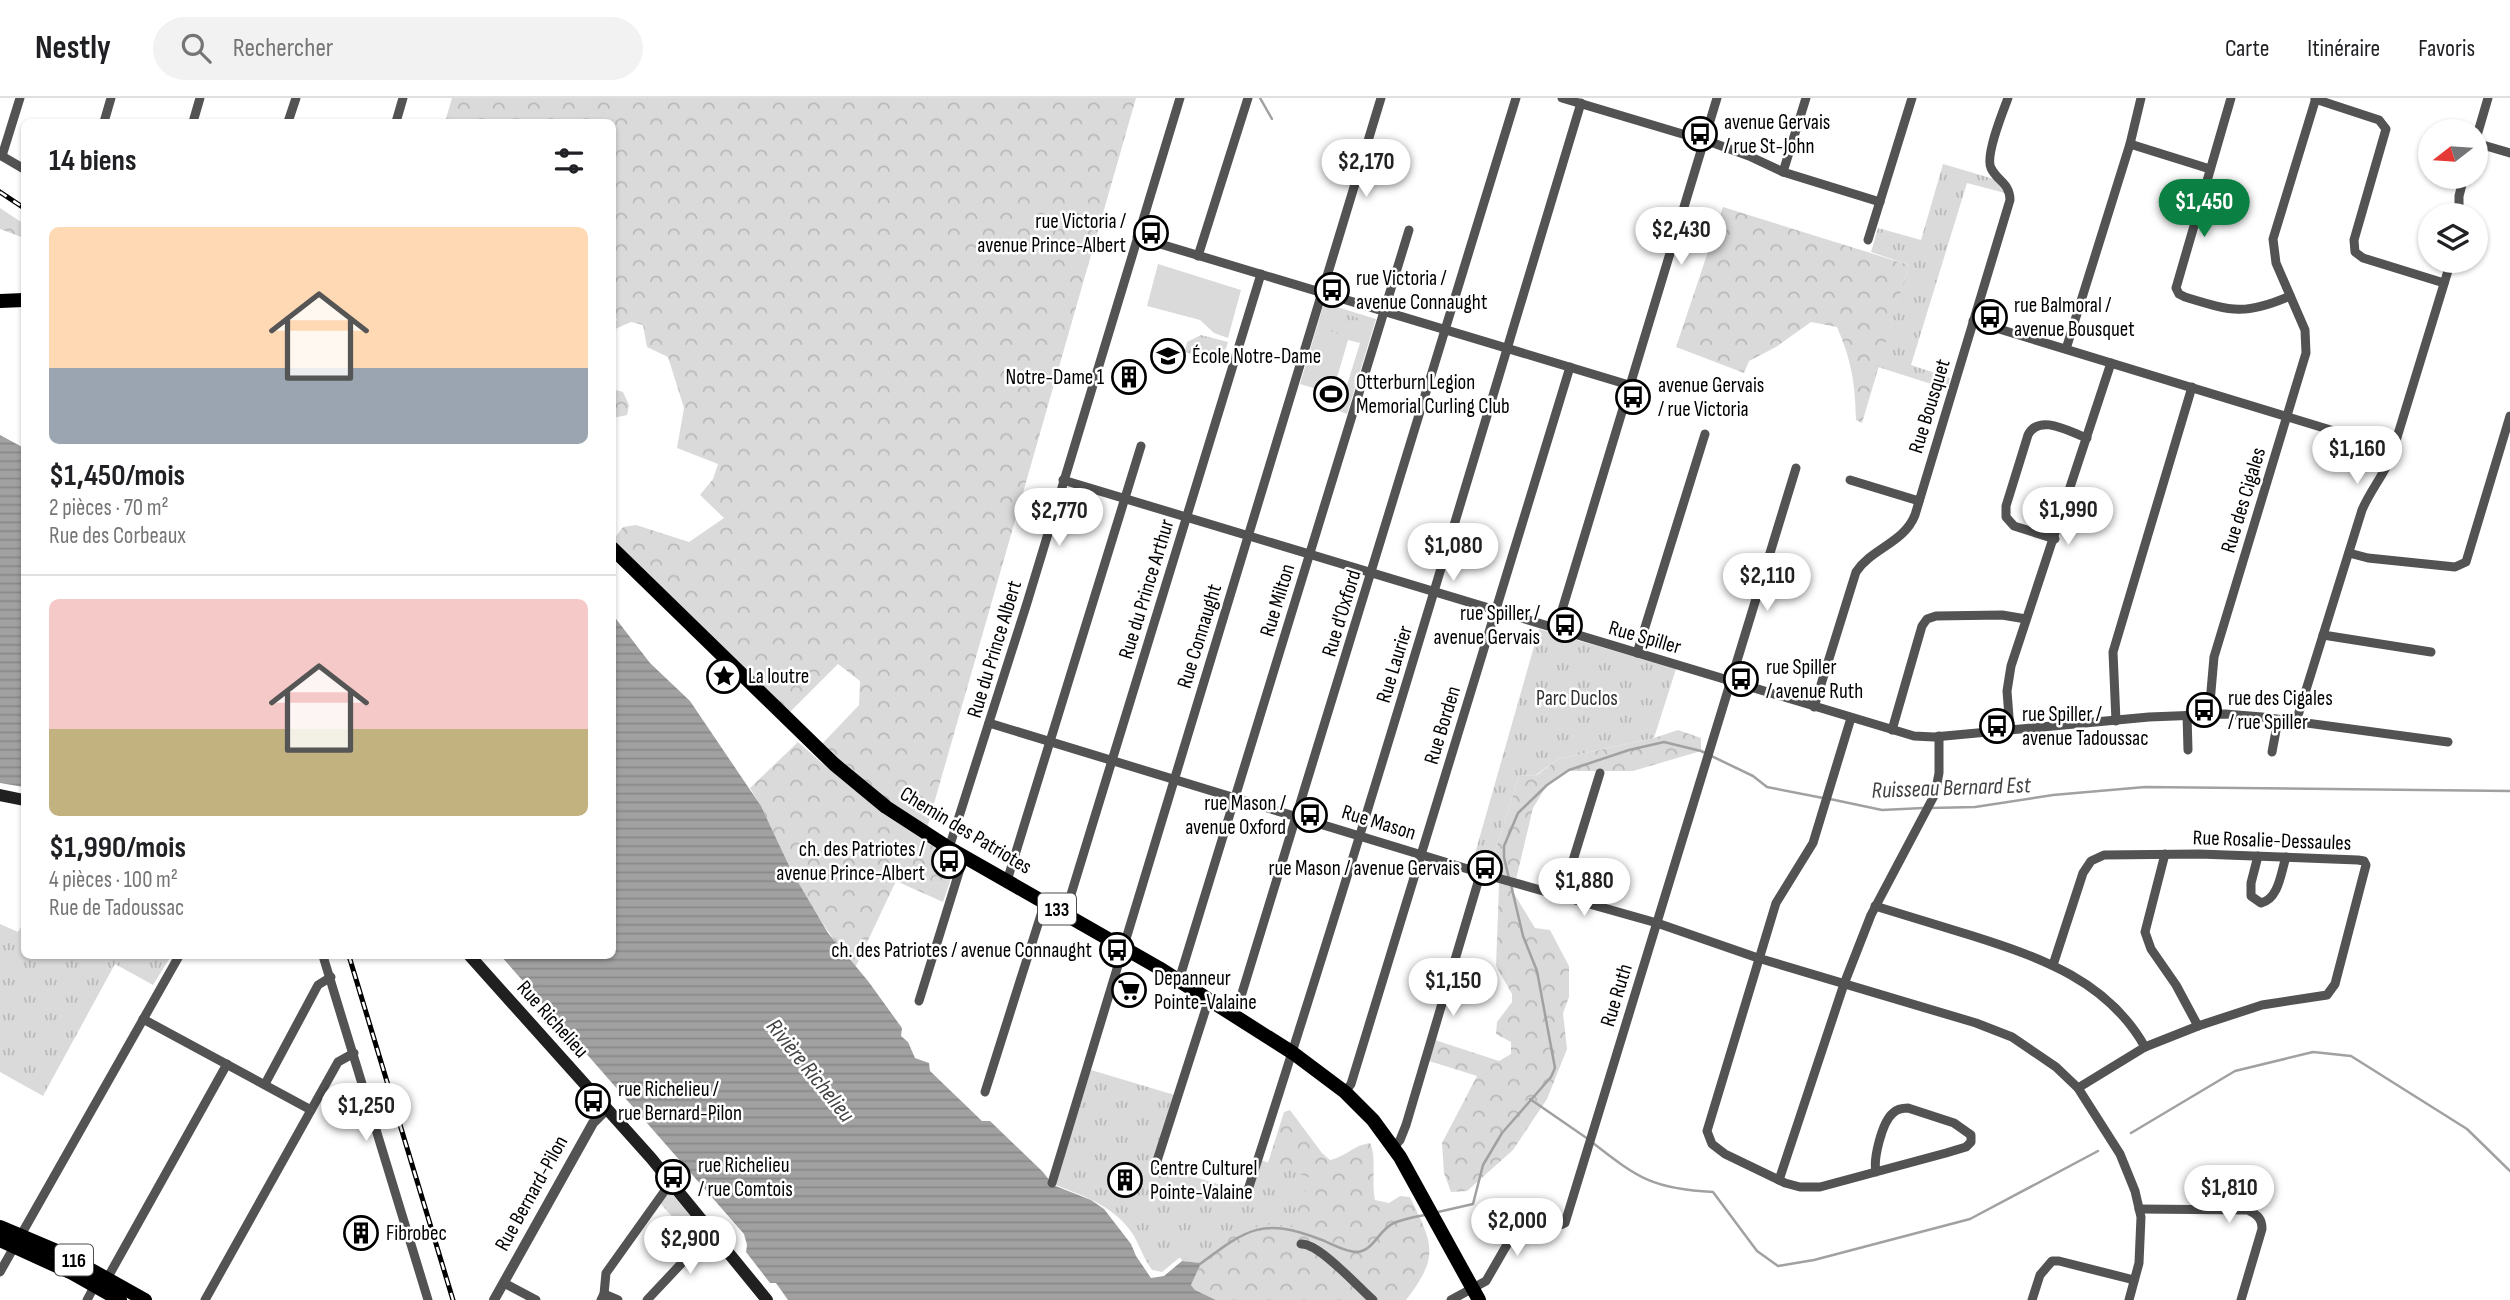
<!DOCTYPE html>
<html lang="fr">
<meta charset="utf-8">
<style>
:root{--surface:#fff;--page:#f2f2f2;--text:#202124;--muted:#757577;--line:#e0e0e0;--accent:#0b8043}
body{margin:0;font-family:"Sofia Sans Condensed",sans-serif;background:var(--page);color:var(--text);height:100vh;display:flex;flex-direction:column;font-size:26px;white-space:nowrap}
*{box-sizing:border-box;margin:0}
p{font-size:23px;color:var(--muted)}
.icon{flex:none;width:38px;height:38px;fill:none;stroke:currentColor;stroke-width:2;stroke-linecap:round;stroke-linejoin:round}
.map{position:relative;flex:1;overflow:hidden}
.sheet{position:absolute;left:21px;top:21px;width:595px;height:840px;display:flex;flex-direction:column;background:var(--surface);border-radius:10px;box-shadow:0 2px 5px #0004}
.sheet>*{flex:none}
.needle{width:46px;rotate:253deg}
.tools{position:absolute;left:2418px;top:21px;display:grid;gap:14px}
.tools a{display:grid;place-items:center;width:70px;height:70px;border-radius:50%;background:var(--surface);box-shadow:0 2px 5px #0004;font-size:35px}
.price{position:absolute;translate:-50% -60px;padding:0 16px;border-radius:24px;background:#fff;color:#222;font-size:23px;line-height:46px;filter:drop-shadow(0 2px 4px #0008)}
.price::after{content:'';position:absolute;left:50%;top:42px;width:21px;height:16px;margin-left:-10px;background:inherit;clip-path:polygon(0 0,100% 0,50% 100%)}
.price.active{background:var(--accent);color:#fff}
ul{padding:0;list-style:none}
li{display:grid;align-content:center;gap:14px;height:371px;padding:0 28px}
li+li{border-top:2px solid var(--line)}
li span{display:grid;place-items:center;height:217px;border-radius:10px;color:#555}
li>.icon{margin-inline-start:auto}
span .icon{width:126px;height:126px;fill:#fffc;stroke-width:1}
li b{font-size:30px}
h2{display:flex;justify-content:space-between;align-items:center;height:84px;padding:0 28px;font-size:30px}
header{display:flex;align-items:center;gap:42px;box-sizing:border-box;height:98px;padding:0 35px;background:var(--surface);border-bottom:2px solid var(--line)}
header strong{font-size:33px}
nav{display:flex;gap:38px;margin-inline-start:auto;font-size:24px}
.search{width:490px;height:63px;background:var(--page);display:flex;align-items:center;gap:18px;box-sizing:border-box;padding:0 24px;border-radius:38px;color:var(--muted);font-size:26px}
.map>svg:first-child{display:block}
</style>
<header>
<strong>Nestly</strong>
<div class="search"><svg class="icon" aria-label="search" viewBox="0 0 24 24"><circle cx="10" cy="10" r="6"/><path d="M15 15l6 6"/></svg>Rechercher</div>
<nav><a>Carte</a><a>Itinéraire</a><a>Favoris</a></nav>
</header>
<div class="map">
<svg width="2510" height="1202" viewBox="0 0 2510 1202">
<defs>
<pattern id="forest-crowns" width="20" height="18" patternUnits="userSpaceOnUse" patternTransform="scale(1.75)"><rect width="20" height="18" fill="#dadada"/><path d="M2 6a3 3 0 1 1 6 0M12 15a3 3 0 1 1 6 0" fill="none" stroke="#b9b9b9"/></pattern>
<pattern id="park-tufts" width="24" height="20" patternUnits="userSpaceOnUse" patternTransform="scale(1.75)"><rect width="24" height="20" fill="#dadada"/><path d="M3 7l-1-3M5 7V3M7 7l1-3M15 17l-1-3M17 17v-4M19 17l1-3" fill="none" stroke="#b9b9b9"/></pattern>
<pattern id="water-rules" width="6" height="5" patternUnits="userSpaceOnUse" patternTransform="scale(1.75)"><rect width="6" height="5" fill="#a1a1a1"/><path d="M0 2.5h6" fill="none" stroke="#898989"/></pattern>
</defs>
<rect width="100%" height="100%" fill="#fff"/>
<g fill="#dadada">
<polygon points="1158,166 1241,192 1228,240 1214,235 1200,222 1147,208"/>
<polygon points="1324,205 1376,221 1347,316 1339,313 1360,245 1348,242 1334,290 1326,288 1321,308 1317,306 1320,292 1300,286"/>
</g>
<g fill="url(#forest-crowns)">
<polygon points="452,0 1136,0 927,730 886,701 822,646 859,607 860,583 838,566 790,614 613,442 623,429 636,427 689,444 724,420 700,397 713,381 718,366 677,350 684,310 668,259 647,249 643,227 631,224 613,232 617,221 612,220 612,24 445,24"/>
<path d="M1723,109L1909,167L1862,325L1856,322C1855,285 1852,264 1837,229L1811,224L1776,249L1749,263L1744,275L1676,249Z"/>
<polygon points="0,110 24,126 24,140 0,131"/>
<polygon points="612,291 623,294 629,307 627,317 613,320"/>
<polygon points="1678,632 1701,640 1701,653 1633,673 1569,673 1547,687 1533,710 1513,794 1535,830 1550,832 1569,868 1569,899 1563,915 1567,951 1547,1001 1513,1052 1467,1093 1451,1094 1444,1075 1442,1045 1477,978 1429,963 1435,942 1499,963 1511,956 1511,944 1496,936 1497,924 1512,904 1512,896 1496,868 1499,787 1497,775 1489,772 1519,678 1537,677 1558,661 1654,640"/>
<path d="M798,644C848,689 899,729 957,763L943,804L896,783L855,870C831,839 810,808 792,774C778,746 767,717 750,690Z"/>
<path d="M1290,1012L1322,1055L1330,1062C1347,1058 1352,1048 1370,1045C1377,1058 1371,1084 1375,1102L1389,1105L1400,1098L1410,1099C1432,1145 1441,1157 1406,1202H1216L1195,1192L1191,1187L1200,1165L1182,1163L1177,1152L1222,1116L1266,1071L1284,1014Z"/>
</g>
<g fill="url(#park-tufts)">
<polygon points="1943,66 1994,81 2005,95 1967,85 1911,267 1950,280 1947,291 1878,269 1909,167 1871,154 1878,130 1921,142"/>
<polygon points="1328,211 1368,223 1369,226 1364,244 1320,230 1325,213"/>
<polygon points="1201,237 1228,244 1221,265 1185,254 1187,244"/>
<polygon points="1539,531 1676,571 1654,640 1558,661 1536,677 1519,678 1489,772 1472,766"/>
<polygon points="24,824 24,858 171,858 153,887 115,866 43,998 0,974 0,826 18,834"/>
<path d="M1091,972L1178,998L1156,1067L1247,1095L1258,1061L1311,1080L1291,1128L1260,1126L1241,1132L1199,1160H1179L1162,1174L1152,1172C1144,1161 1140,1149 1134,1138C1116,1109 1086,1099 1056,1087Z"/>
<polygon points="666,1093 670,1093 700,1130 693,1142 659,1104"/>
</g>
<g fill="url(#water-rules)">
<polygon points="0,337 24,350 24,689 0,685"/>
<polygon points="613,517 650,565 690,603 761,708 792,774 828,835 868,883 902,930 901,938 908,944 915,960 929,965 930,973 982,1023 990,1023 1043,1074 1053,1087 1091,1102 1104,1111 1131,1146 1136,1158 1151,1180 1164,1178 1182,1163 1201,1165 1191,1187 1195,1192 1216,1202 788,1202 776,1185 770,1185 746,1154 747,1147 744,1136 501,858 612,858"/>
</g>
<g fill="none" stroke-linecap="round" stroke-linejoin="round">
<g stroke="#a1a1a1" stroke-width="2.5">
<polyline points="1260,0 1272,21"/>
<polyline points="1830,701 1882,712 1923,710"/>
<polyline points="1930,710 1975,709 2053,697 2145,689 2510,693"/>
<polyline points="1509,781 1504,759 1504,748 1518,715 1547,687 1569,672 1629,652 1664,644 1701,653 1753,678 1767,689 1823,700"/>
<polyline points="1530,1001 1588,1041"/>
<polyline points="2131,1035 2235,973 2313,954 2351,958 2467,1031 2510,1073"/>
<path d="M1593,1045C1639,1081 1654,1091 1713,1094L1757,1153L1778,1168L1814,1162L1970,1121L2098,1053"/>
<polyline points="1438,1114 1473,1106 1483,1067 1502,1035 1551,979 1555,970 1537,873 1523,838 1511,787"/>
<path d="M1200,1166C1248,1130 1263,1119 1322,1142C1332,1146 1346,1154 1357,1154C1374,1153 1379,1131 1394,1125C1403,1121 1415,1119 1425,1117"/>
</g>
<g stroke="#535353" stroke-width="9">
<polyline points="1562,0 1716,46 1749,58 1783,74 1880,104"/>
<path d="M2231,0L2176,190L2179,196L2185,199C2231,213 2244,218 2290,198"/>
<polyline points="2315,1 2379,22 2386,31 2354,142 2355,154 2363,160 2444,185"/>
<polyline points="104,24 111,0"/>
<polyline points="193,24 200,0"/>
<polyline points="288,24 296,0"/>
<polyline points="396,24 403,0"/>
<polyline points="2476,41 2488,0"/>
<polyline points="2476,45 2510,55"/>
<polyline points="2130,46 2210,71"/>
<polyline points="0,57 24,71"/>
<polyline points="2,58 20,0"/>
<polyline points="1783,74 1806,0"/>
<polyline points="2459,117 2459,98 2464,79"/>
<polyline points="1137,139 1629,287"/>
<polyline points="1868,142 1912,0"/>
<polyline points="1198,158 1248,0"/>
<polyline points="1973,223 2393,351"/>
<polyline points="2066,251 2130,46 2141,0"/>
<polyline points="1063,382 1914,638 1934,639 2149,619 2225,616 2262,619 2448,644"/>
<polyline points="1850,382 1919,403"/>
<path d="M2055,441L2014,428L2006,419V408L2028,337C2039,315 2070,334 2087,340"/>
<polyline points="2349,455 2368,460 2455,469 2466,464 2510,318"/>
<polyline points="1556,532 1717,0"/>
<polyline points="2323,537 2431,554"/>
<polyline points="1637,555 1705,336"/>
<path d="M1814,609L1856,474C1872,450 1904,445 1915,417L2010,102C2010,85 1997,83 1991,70C1985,58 2003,13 2008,0"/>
<polyline points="2209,616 2214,559 2306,255 2305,232 2276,165 2273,141 2316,0"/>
<polyline points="2187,617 2188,652"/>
<path d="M1851,620L1813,745L1776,805L1707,1033L1712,1046L1725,1056L1785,1085L1800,1089H1820L1946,1055L1966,1049L1971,1044V1037L1954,1025L1908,1010C1902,1010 1897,1011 1893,1015C1882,1024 1873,1061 1876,1074"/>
<polyline points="2116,623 2113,554 2192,289"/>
<path d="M2296,624L2362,412C2370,393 2383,378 2391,359L2451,163"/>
<polyline points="989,625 1494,779 1657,825 1758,860 1976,925 2012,939 2056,969 2078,990 2120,1056 2135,1093 2141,1119 2139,1165 2129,1202"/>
<polyline points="1892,632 1922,528 1927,521 1936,518 2002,517 2026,521"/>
<polyline points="2010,632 2007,593 2011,568 2111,265"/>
<polyline points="2272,654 2278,622"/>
<polyline points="949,750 1027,505 1180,0"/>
<polyline points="2165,756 2145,834 2151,851 2176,887 2198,928"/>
<path d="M2258,758L2251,785V798L2261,805C2279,801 2281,774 2286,759"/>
<polyline points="1007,783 1141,348"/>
<polyline points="1562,798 1600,675"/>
<path d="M1875,808C1907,818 1940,828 1973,838C2042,860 2108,883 2145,949"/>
<polyline points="1065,816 1261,176"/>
<polyline points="323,858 428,1202"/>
<polyline points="2053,867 2083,775 2091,763 2104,757 2199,756 2358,762 2364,763 2366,767 2335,886 2327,897 2262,907 2198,928 2145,949 2078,990"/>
<polyline points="1179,882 1409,132"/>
<polyline points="919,903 964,758"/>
<polyline points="1235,918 1516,0"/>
<polyline points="143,921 311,1012"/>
<polyline points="265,986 318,887 331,879"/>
<polyline points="985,994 1045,804"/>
<polyline points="1345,994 1351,986 1570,269"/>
<polyline points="1394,1049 1400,1042 1406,1027 1481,774"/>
<polyline points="1155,1069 1209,901"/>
<polyline points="1779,1082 1844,886 1871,817 1935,696 1939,675 1939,638"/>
<polyline points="1052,1085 1381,0"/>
<path d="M1247,1095C1364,734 1471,369 1581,5"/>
<path d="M2139,1111L2248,1112C2258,1117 2262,1121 2262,1131L2241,1202"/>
<path d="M1301,1146C1319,1145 1358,1189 1373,1202"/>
<polyline points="0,1174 179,858"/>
<polyline points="108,1179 227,966"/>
<polyline points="504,1185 536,1202"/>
<polyline points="604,1196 618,1202"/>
<polyline points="87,1202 95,1187"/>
<polyline points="205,1202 338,964 354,955"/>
<polyline points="601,1202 604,1196 606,1175 671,1084"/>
<polyline points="647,1202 712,1133"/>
<path d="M1451,1202L1486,1183L1516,1131C1528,1117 1539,1124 1554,1130L1565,1125L1796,370"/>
<polyline points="2032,1202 2040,1177 2052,1163 2059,1163 2134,1182"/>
</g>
<polyline stroke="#535353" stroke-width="10" points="494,1202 593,1025 607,1011"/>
<g stroke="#202020" stroke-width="12">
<polyline points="0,697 24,702"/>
<polyline points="470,858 651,1060 767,1202"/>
</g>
<g stroke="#000" stroke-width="14">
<polyline points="0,203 24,202"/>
<polyline points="612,450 834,666 886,709 949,750 1159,870 1293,955 1345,994 1373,1022 1400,1059 1479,1202"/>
<polyline points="0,1129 59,1154 145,1202"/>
<polyline points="0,1142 72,1175 120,1202"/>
</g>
<g stroke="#000" stroke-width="5">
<g id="rail">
<polyline points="0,94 24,110"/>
<polyline points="349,858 453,1202"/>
</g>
</g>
<use href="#rail" stroke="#fff" stroke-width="2.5" stroke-dasharray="8" stroke-linecap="butt"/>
</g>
<defs>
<g id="bus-ring" transform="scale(1.75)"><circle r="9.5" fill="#fff" stroke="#000" stroke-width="1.5"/><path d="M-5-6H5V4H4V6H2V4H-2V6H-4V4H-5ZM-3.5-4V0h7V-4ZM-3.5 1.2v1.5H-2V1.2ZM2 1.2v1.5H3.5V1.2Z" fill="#000"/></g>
<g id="school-ring" transform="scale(1.75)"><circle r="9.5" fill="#fff" stroke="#000" stroke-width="1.5"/><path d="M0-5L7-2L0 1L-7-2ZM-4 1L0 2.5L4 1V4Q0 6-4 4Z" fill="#000"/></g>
<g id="building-ring" transform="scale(1.75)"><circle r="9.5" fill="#fff" stroke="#000" stroke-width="1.5"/><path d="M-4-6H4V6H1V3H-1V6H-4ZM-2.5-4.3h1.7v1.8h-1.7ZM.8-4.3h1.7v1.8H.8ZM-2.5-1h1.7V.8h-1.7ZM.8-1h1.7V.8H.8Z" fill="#000"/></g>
<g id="stadium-ring" transform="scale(1.75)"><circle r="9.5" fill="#fff" stroke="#000" stroke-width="1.5"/><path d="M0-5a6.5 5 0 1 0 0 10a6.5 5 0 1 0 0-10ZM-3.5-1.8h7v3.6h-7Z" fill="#000"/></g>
<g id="sight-ring" transform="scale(1.75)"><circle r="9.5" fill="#fff" stroke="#000" stroke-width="1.5"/><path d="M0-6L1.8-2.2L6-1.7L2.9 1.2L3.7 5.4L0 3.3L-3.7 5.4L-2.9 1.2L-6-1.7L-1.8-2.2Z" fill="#000"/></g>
<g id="supermarket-ring" transform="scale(1.75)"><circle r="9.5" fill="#fff" stroke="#000" stroke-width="1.5"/><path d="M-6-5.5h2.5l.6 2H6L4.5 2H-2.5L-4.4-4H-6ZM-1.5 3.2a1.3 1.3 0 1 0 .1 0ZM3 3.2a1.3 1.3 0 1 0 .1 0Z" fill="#000"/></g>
</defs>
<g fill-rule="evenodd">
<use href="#bus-ring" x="1700" y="36"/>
<use href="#bus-ring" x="1151" y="135"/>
<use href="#bus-ring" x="1332" y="192"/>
<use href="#bus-ring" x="1990" y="219"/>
<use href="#school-ring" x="1168" y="258"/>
<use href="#building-ring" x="1129" y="279"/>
<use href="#stadium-ring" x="1331" y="296"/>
<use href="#bus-ring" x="1633" y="299"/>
<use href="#bus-ring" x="1565" y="527"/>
<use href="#sight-ring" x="724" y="578"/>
<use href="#bus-ring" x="1741" y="581"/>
<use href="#bus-ring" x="2204" y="612"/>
<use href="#bus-ring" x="1997" y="628"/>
<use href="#bus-ring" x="1310" y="717"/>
<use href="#bus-ring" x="949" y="763"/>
<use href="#bus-ring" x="1485" y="770"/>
<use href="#bus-ring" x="1117" y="852"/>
<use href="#supermarket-ring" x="1129" y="892"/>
<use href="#bus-ring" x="593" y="1003"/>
<use href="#bus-ring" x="673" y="1079"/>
<use href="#building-ring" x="1125" y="1082"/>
<use href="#building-ring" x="361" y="1135"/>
</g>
<g text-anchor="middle" stroke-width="5" stroke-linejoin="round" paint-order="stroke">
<g fill="#fff" stroke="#4c4c4c" stroke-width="2">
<rect x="1038" y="795.5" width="38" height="31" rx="5"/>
<rect x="55" y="1146.5" width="38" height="31" rx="5"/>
</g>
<g font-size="19" font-weight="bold" fill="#000">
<text x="1057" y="818">133</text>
<text x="74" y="1169">116</text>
</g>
<g font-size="21" fill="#000" stroke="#fff" text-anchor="start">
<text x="1724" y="31">avenue Gervais<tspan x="1724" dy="24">/ rue St-John</tspan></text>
<text x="1126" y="130" text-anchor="end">rue Victoria /<tspan x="1126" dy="24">avenue Prince-Albert</tspan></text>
<text x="1356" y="187">rue Victoria /<tspan x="1356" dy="24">avenue Connaught</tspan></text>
<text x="2014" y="214">rue Balmoral /<tspan x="2014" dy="24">avenue Bousquet</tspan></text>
<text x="1192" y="265">École Notre-Dame</text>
<text x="1104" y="286" text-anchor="end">Notre-Dame 1</text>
<text x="1356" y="291">Otterburn Legion<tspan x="1356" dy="24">Memorial Curling Club</tspan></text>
<text x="1658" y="294">avenue Gervais<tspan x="1658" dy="24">/ rue Victoria</tspan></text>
<text x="1540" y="522" text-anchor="end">rue Spiller /<tspan x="1540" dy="24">avenue Gervais</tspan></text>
<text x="1766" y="576">rue Spiller<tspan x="1766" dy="24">/ avenue Ruth</tspan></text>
<text x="748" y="585">La loutre</text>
<text x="2228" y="607">rue des Cigales<tspan x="2228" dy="24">/ rue Spiller</tspan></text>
<text x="2022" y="623">rue Spiller /<tspan x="2022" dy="24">avenue Tadoussac</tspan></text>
<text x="1286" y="712" text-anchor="end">rue Mason /<tspan x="1286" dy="24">avenue Oxford</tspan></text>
<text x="925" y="758" text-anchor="end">ch. des Patriotes /<tspan x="925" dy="24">avenue Prince-Albert</tspan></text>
<text x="1460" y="777" text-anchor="end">rue Mason / avenue Gervais</text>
<text x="1092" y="859" text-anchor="end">ch. des Patriotes / avenue Connaught</text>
<text x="1154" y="887">Depanneur<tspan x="1154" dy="24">Pointe-Valaine</tspan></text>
<text x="618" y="998">rue Richelieu /<tspan x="618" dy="24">rue Bernard-Pilon</tspan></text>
<text x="698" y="1074">rue Richelieu<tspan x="698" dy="24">/ rue Comtois</tspan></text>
<text x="1150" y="1077">Centre Culturel<tspan x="1150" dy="24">Pointe-Valaine</tspan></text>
<text x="386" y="1142">Fibrobec</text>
</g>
<g font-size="21" fill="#000" stroke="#fff">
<text transform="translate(1929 308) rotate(-73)" y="7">Rue Bousquet</text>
<text transform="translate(2243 402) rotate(-73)" y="7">Rue des Cigales</text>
<text transform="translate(1146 491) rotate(-73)" y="7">Rue du Prince Arthur</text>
<text transform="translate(1277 502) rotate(-73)" y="7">Rue Milton</text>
<text transform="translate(1341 515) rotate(-73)" y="7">Rue d'Oxford</text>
<text transform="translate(1199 538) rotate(-73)" y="7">Rue Connaught</text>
<text transform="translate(1645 539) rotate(16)" y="7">Rue Spiller</text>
<text transform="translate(994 551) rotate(-73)" y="7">Rue du Prince Albert</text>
<text transform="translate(1394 566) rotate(-73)" y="7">Rue Laurier</text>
<text transform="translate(1442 627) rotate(-73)" y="7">Rue Borden</text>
<text transform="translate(1379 724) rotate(17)" y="7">Rue Mason</text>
<text transform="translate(966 732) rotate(31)" y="7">Chemin des Patriotes</text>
<text transform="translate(2272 742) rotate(2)" y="7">Rue Rosalie-Dessaules</text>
<text transform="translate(1616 897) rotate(-73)" y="7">Rue Ruth</text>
<text transform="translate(553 921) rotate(48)" y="7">Rue Richelieu</text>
<text transform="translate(531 1095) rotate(-61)" y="7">Rue Bernard-Pilon</text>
</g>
<g font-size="21" fill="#313131" stroke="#fff">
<text x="1577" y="607">Parc Duclos</text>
</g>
<g font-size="23" font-style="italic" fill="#424242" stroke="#fff">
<text transform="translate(1951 689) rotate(-2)" y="8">Ruisseau Bernard Est</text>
<text transform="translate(811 972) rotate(51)" y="8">Rivière Richelieu</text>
</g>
</g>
</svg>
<div class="tools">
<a><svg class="needle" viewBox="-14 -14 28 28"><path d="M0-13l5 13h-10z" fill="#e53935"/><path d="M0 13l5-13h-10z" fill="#757577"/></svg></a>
<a><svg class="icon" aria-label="layers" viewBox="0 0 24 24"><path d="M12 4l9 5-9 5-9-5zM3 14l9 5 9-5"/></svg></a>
</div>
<b class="price" style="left:1366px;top:101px">$2,170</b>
<b class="price active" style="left:2204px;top:141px">$1,450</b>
<b class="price" style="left:1681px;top:169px">$2,430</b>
<b class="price" style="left:2357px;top:388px">$1,160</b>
<b class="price" style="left:2068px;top:449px">$1,990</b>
<b class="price" style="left:1059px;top:450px">$2,770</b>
<b class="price" style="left:1453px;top:485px">$1,080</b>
<b class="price" style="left:1767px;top:515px">$2,110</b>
<b class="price" style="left:1584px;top:820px">$1,880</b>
<b class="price" style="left:1453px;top:920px">$1,150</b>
<b class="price" style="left:366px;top:1045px">$1,250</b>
<b class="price" style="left:2229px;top:1127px">$1,810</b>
<b class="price" style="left:1517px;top:1160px">$2,000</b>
<b class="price" style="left:690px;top:1178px">$2,900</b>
<section class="sheet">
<h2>14 biens<svg class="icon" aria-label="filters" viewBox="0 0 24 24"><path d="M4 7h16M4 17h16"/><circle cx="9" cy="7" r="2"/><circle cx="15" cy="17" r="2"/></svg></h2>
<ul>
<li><span style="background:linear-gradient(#ffd9b3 65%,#9aa5b1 0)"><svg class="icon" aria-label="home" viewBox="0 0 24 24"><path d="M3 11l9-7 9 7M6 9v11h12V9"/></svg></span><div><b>$1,450/mois</b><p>2 pièces · 70 m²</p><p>Rue des Corbeaux</p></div></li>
<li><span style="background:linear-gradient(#f6c9c9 60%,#c2b280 0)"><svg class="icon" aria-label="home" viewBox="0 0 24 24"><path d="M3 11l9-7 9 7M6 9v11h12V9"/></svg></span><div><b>$1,990/mois</b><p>4 pièces · 100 m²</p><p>Rue de Tadoussac</p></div></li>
</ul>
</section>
</div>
